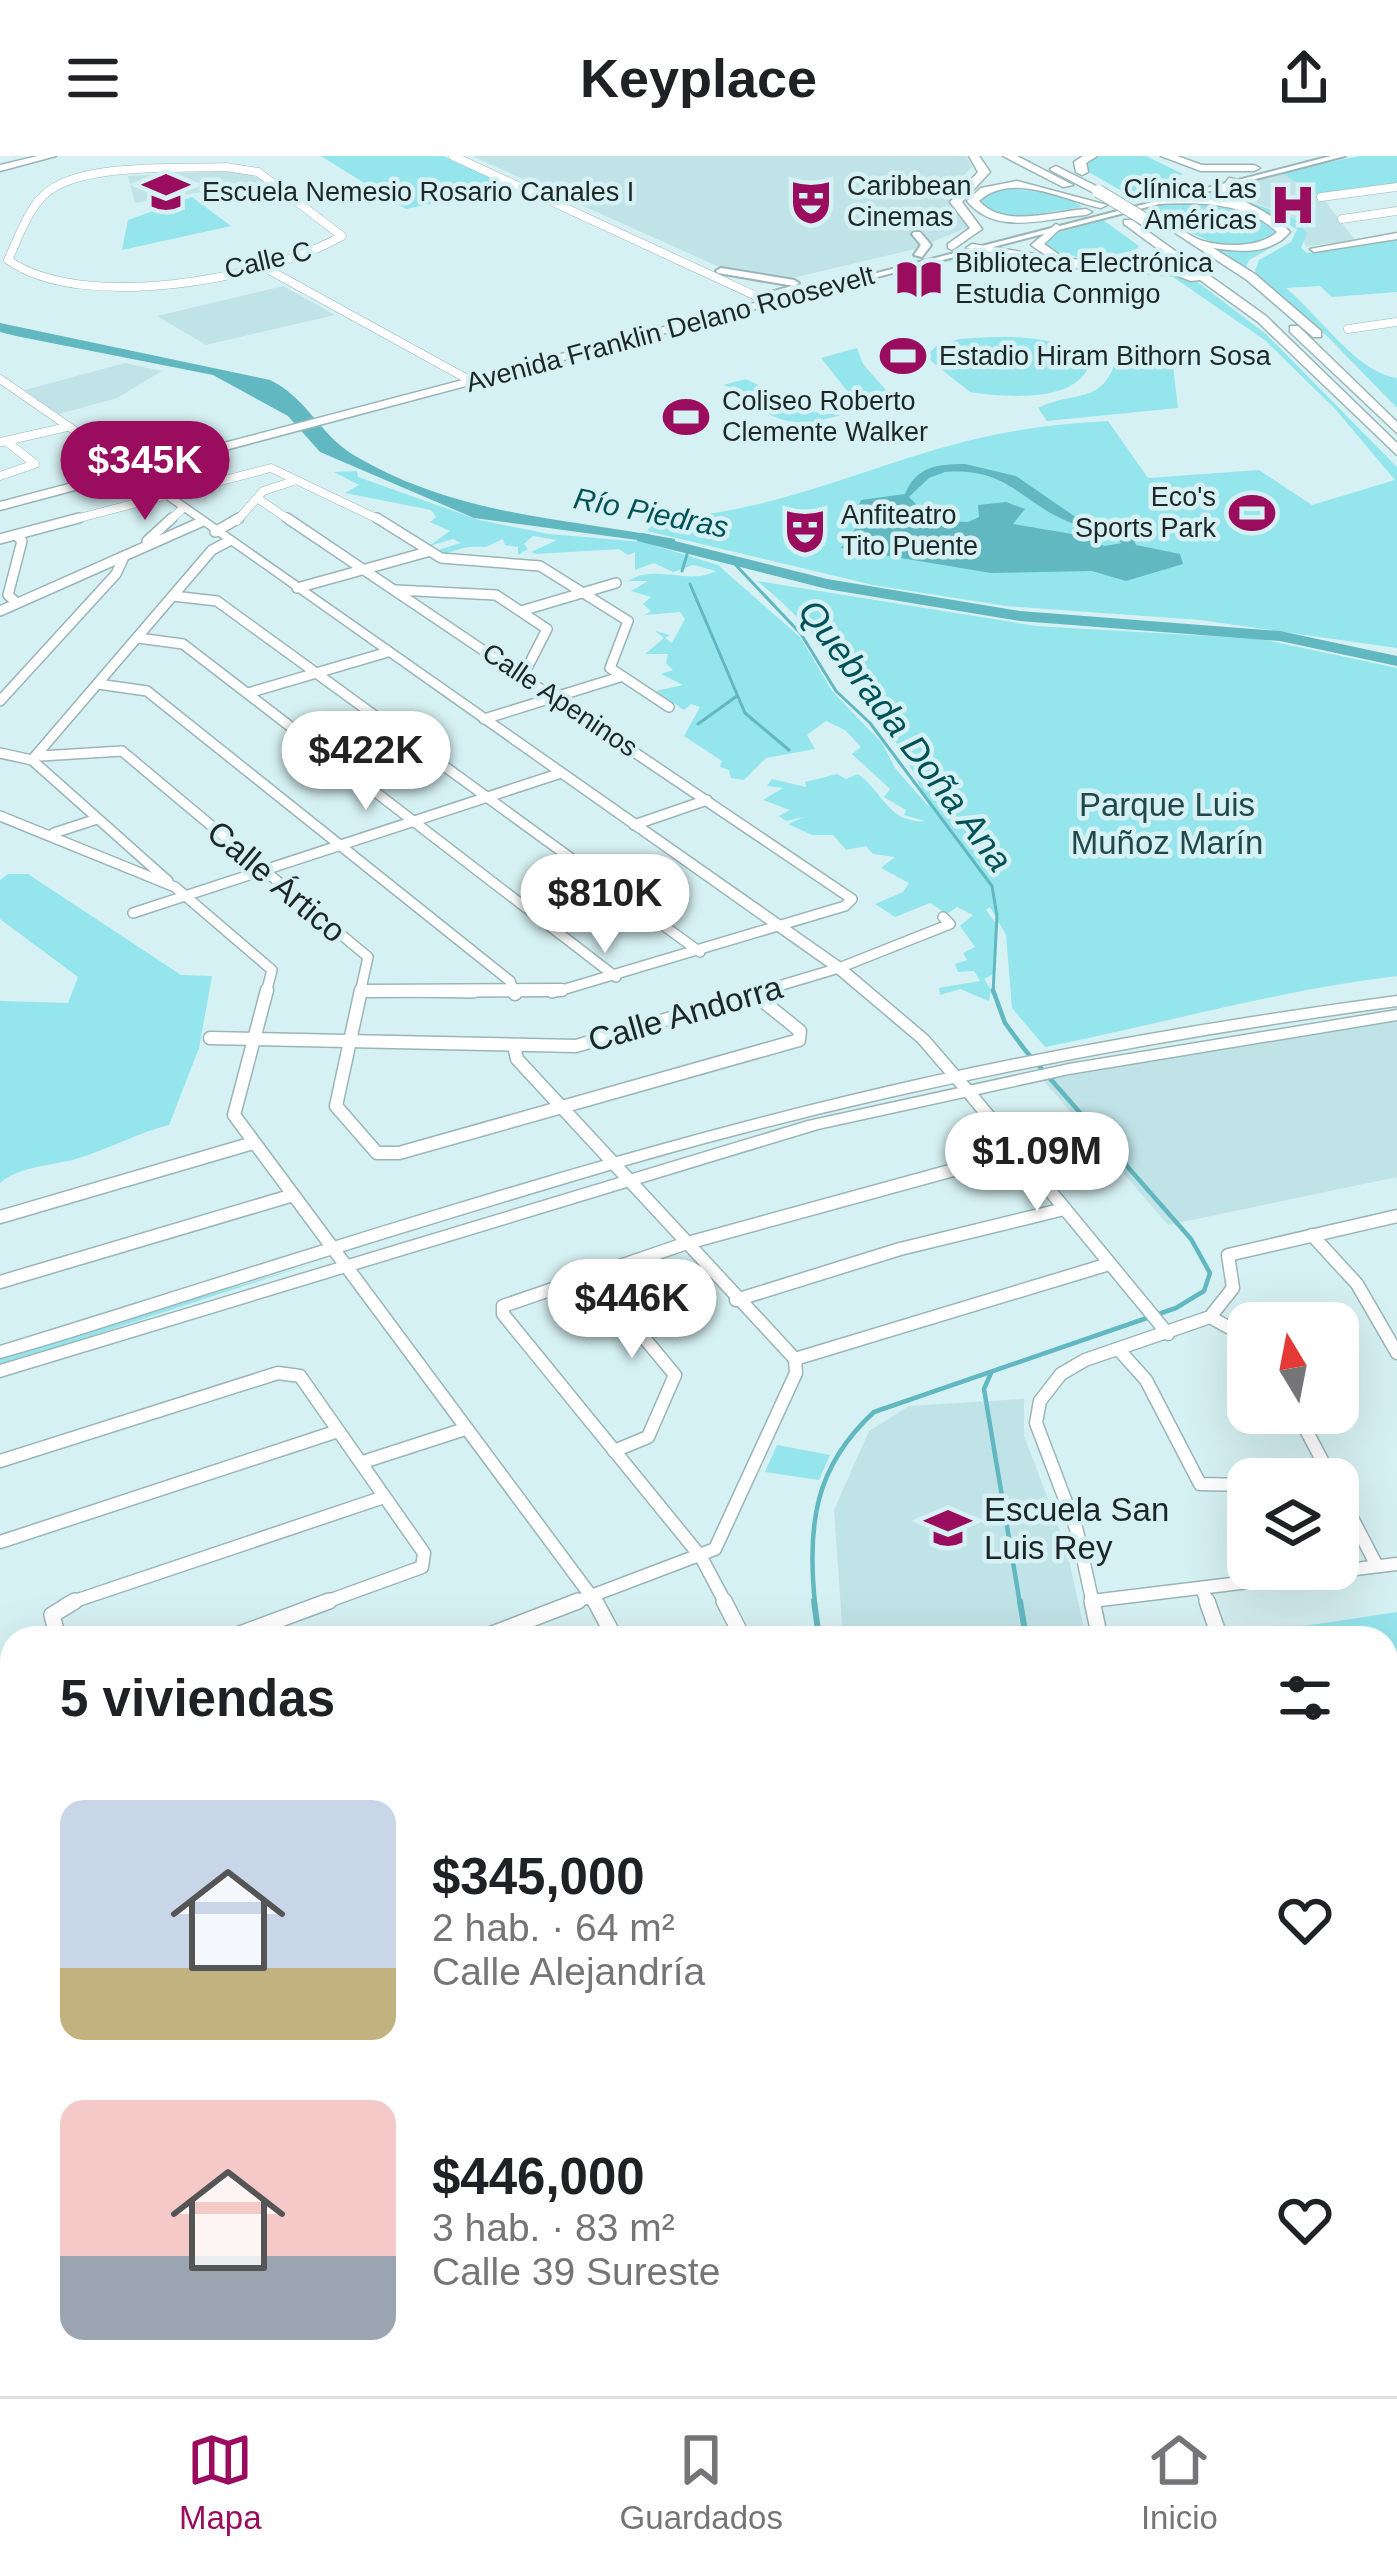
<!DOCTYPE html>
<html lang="es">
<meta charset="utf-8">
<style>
:root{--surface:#fff;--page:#f2f2f2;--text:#202124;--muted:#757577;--line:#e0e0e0;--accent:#9a0c5d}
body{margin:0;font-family:Arial,sans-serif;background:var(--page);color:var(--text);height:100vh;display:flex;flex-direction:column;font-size:45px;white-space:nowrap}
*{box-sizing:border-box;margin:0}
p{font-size:39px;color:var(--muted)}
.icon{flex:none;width:66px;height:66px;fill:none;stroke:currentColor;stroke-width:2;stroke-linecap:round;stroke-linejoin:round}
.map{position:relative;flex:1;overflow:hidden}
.side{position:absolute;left:0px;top:1470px;width:1398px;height:771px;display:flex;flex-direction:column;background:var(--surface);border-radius:36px 36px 0 0;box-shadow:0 12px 48px #0002}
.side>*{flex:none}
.needle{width:78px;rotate:350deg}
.controls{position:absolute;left:1227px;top:1146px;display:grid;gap:24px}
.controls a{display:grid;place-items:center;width:132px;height:132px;border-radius:24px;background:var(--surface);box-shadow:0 12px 48px #0002;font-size:60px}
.price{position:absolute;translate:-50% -102px;padding:0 27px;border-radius:42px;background:#fff;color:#222;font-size:39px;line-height:78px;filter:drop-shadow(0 3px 6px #0008)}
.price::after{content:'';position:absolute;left:50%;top:72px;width:36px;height:27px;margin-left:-18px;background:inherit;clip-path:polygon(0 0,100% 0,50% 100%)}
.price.selected{background:var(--accent);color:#fff}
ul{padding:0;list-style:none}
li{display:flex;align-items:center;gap:36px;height:300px;padding:0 60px}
li span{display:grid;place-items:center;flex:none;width:336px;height:240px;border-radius:24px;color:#555}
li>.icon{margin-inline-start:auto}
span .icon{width:144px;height:144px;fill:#fffc;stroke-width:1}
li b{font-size:51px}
h2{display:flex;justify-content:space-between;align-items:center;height:144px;padding:0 60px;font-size:51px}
header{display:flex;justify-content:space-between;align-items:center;height:156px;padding:0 60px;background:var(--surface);font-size:54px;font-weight:700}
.tabs{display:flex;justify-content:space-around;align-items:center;height:168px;border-top:3px solid var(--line);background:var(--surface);font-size:33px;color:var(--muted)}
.tabs a{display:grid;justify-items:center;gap:6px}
.tabs .selected{color:var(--accent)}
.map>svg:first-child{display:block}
</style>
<header><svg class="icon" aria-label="menu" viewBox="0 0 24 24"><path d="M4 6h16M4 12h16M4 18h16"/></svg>Keyplace<svg class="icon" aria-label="share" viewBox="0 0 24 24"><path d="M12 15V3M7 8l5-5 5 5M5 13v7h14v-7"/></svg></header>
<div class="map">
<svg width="1397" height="2240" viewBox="0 0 1397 2240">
<rect width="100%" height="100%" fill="#d6f1f3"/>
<g fill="#c0e3e7">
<polygon points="472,0 966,0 972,11 946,38 969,71 915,93 784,124 726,114"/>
<polygon points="237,14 266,25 135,47 128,20"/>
<polygon points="1281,16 1323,42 1355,84 1306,91 1295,63 1233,37 1235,29"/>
<polygon points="283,130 335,159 206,189 157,160"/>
<polygon points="125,207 162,215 117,242 59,258 25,234"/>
<polygon points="1397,864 1397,1021 1168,1069 1043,924"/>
<polygon points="1024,1243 1024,1280 1066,1390 1086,1482 843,1482 834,1354 869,1275 909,1250"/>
<polygon points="1386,1842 1397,1845 1397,2078 1391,2079 1386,2061"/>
</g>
<g fill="#95e5ed">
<polygon points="321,0 443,0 512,31 406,53"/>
<polygon points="1100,0 1146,0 1183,18 1127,38 1087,15 1085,6"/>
<polygon points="1360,0 1397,0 1397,28 1317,39 1280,16"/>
<path d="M1223,30L1226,44L1277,64L1289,75L1285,84L1249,104L1245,114L1208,89C1236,93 1260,95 1286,81L1283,69L1272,67L1281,78C1238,112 1185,74 1148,51L1193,44L1237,53L1218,44L1181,41Z"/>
<path d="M1228,31L1234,40L1295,63L1307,77L1301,92L1307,97L1397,83V136L1332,141L1320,130L1286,132C1318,158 1357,217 1397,222V252L1327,180L1259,122L1255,115L1259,104L1291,86L1297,73L1230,42Z"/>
<polygon points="1000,32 1060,38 1083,51 1017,61 987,55 976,42"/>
<polygon points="192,41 231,70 122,94 128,64"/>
<polygon points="1103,64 1139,90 1136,94 1089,104 1041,92 1045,80"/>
<path d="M987,94L1187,118L1266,178L1397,311V492L1200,464L1006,450L873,429L647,375L658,362C776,360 883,301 998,278C1034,271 1072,267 1108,265L1148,322L1259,314L1312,349L1395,324L1336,254L1266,185L1173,121L1072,113L984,97L890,119Z"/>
<path d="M960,183C992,180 1081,175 1087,214C1069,247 1002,241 970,236L926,201L937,189Z"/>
<polygon points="857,192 863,208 891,240 888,244 898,249 856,255 846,250 856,246 821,202"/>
<path d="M1165,198L1173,210L1178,252L1047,265L1038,252C1073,234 1103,250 1116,203Z"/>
<path d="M746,223L813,256L841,259C792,273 785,267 739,243L746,236L723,229Z"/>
<path d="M357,315L358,321L479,364L549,378L643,386L718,409L800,481L832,535L882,587L895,612L929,651C900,575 820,475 757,425L1036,470L1260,483L1397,512V820C1278,834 1163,868 1045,891L1012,852L1006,779L990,751L986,754L995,766V817L984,823L991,834L989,845L960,833L940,839L939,832L980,825L974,815L958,816L955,808L967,804L963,797L975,791L960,770L973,759L957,751L947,758L930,747L895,761L875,748L903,736L909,727L881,712L895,701L873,698L866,690L846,694L833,679H812L788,668L804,661L786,665L779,660L790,654L763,644L783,632L767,630L772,623L806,631L805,626L837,618L846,623L858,618C883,636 889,668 925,665L904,659L906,654L884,641L890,633L852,598L861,591L845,574L826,565L807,579L815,593L766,602L744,624L731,622L729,614L720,611L722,605L684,580L700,551L691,548L684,554L656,535L683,529L661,518L673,514L666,507L668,498H645L664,482L655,475L670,479L665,482L672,487L685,463L680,456L645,459L651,455L643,448L651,441L631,435L648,425H628C656,407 689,430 716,415L693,409L673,416L654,407L635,414V396L628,399L619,393L536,398L531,396L557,384L533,380L524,388L528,393L518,399V391L505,389L503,383L486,391C468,390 465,391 444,398L438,394L461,387L453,383L429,390L450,375L430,366L436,361L431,354L345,337L359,329L334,316Z"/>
<path d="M8,718H28L181,819L212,820L199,892L169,969C138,977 108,993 79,1002C54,1010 21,1009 0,1027V845L68,847L78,821L0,763V724Z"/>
<polygon points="311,1108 0,1210 0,1202"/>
<polygon points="777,1289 830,1299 819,1324 765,1316"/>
<polygon points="1397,1456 1397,1523 1386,1521 1386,1482 1251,1478"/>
</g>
<g fill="#62b8c0" fill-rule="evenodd">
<path d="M0,167L270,224C306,241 320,278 352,298C453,359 562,362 675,383L674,389L474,362L320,296L288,260L213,219L16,180L0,176Z"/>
<path d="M965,308L1016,320L1074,360L1130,375L1136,389L1180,398L1183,408L1126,425L1092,415L991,417L841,392L858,369L901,352L859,349L861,344L905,338C916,311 936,308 965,308ZM945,316C1008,311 1020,346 1069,366C1089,374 1104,372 1122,387L1104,390L1090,381L1013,368L1025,353L1006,346L978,349L979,361L968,366L917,365L919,351L909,341L929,322Z"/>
</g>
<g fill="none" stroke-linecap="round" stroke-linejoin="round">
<g stroke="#62b8c0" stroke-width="3">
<polyline points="731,404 801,478 836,535 870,567 992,730 997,760 993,837"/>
<polyline points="682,415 689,392"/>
<polyline points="690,428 745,557 789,594"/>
<polyline points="698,568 737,540"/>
</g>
<g stroke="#62b8c0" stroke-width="4.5">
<polyline points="991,1217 984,1233 1020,1448"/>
<path d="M815,1448C807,1370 814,1311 874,1256L1176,1152L1204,1135L1210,1117L1191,1083L1025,894L1005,867L993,834"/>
</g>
<g stroke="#62b8c0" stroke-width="6">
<polyline points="814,1445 819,1482"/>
<polyline points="1020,1445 1026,1482"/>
<polyline points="1159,2229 1161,2240"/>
<polyline points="80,2240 97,2229"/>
</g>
<polygon fill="#62b8c0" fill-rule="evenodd" points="643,377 827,423 1020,455 1280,475 1397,500 1397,510 1280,485 1020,465 827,433 637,385 637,379"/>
<g stroke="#9bb5b7" stroke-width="9">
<g id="minor-far3">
<polyline points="453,0 769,146"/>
<path d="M226,11L258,16L342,80C266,123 83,157 8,104C18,83 27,55 44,39C78,6 180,13 226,11Z"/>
<polyline points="1321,41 1397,31"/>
<polyline points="1342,63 1397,55"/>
<polyline points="260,109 471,225"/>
<polyline points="1348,173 1397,166"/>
<polyline points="0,223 123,308"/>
<polyline points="1,286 67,271"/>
<polyline points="0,320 35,308 6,285"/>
<polyline points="257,342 291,365"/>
<polyline points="68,365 271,312 382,365"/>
<polyline points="169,365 182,353"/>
<polyline points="237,365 263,335 294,325"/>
</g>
</g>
<g stroke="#9bb5b7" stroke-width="12">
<g id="minor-far2">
<polyline points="287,362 852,743 845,750 552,837"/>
<polyline points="377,362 441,402 540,410 628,465 610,512 669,551"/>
<polyline points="215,376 239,362"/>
<polyline points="16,379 22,385 8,439 17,447"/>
<polyline points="0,383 79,362"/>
<polyline points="147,385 172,362"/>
<polyline points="297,432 427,396"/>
<polyline points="396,434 496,439 547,473 523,520"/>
<polyline points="173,440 217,445 700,796"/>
<polyline points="0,455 201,366"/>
<polyline points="521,455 616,427"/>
<polyline points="138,482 183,488 616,821"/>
<polyline points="98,528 147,535 510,825 515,837"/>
<polyline points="248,537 388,496"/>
<polyline points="0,545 116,418 123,403"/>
<polyline points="484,563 620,521"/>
<polyline points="0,597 32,604 168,725"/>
<polyline points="41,600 122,595 368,801 360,837"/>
<polyline points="32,604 212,394 229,385"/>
<polyline points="0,660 175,731 272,814 266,837"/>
<polyline points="634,669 707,644"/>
<polyline points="54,677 97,663"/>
<polyline points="133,757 561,617"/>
<polyline points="364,835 474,837"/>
<polyline points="755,837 839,812 950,768 943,761"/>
</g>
</g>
<g stroke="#9bb5b7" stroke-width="15">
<g id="minor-far1">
<polyline points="267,834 234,959 597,1448"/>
<polyline points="361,834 336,950 377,997 399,997 799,884 800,875 754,838"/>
<polyline points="513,834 515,838"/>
<polyline points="364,835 562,834"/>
<polyline points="210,882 576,890 766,834"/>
<polyline points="514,890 517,903 795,1203 796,1217 715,1393 570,1448"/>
<polyline points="967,934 1168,1178"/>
<polyline points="0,1061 253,987"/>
<polyline points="1312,1079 1357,1128 1397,1197"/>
<polyline points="591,1118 675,1219 648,1281 614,1295"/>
<polyline points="0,1126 290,1040"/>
<polyline points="736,1144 900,1093 1064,1053"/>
<polyline points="1210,1161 1248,1182"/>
<polyline points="1119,1194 1146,1224 1200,1328 1248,1329"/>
<polyline points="795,1203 1109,1108"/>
<polyline points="1297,1257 1332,1323"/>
<polyline points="0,1305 278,1217 300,1220 424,1397 422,1411 320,1448"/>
<polyline points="363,1306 465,1273"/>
<polyline points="1300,1323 1330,1319"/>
<polyline points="1338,1335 1377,1410"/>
<polyline points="0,1386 338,1275"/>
<polyline points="1202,1433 1208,1448"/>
<polyline points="1092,1445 1397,1408"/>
<polyline points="66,1448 384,1341"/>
<polyline points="726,1448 701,1401 503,1158 503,1150 684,1088 1019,996"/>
<polyline points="1093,1448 1077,1375 1036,1267 1040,1245 1061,1218 1085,1204 1210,1161 1233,1132 1228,1099 1397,1060"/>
</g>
</g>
<g stroke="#9bb5b7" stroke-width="18">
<g id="minor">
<polyline points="595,1445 615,1482"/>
<polyline points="724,1445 743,1482"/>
<polyline points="1092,1445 1100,1482"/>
<polyline points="1207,1445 1220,1482"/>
<polyline points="58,1482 52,1459 75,1445"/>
<polyline points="229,1482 329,1445"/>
<polyline points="482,1482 578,1445"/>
<polyline points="1386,1533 1397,1535"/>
<polyline points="0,1601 12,1596"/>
<polyline points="1386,1624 1397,1625"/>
<polyline points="0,1717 12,1712"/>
<polyline points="1386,1721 1397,1724"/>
<polyline points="0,1841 12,1836"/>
<polyline points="0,1976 12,1971"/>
<polyline points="1386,2096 1397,2095"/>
<polyline points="1386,2132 1397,2176"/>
<polyline points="261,2229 270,2240"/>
<polyline points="461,2229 473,2240"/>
<polyline points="731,2229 790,2240"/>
<polyline points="1070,2229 1071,2240"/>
<polyline points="1254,2229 1257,2240"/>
<polyline points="234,2240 250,2229"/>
</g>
</g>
<g stroke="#9bb5b7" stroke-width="3">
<g id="tertiary">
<polygon points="1397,77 1397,83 1314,96 1310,93"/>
<polygon points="120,306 126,306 844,809 928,880 972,931 974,934 972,937 962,937 918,886 834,815 120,310"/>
<polygon points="1386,1821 1397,1824 1397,1840 1386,1837"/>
<polygon points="12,2115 12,2134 0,2138 0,2119"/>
</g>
</g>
<g stroke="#9bb5b7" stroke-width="4">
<g id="secondary">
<polygon points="1331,0 1345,0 784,145 776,143"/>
<polygon points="914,76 920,76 931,89 922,101 914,99 921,89 912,78"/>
<polygon points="721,112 794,124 799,127 794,130 718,117 716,115"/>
<polygon points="792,130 795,131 795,135 758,144 753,141"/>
</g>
</g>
<g stroke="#9bb5b7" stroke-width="3">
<g id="primary">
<polygon points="781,140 785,141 785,145 0,354 0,346"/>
<path d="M1397,840V850C1139,885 884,935 633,1007C497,1047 361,1089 225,1132C151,1155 76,1181 0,1202V1190C280,1104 559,1010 844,941C1026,897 1211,865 1397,840Z"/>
<polygon points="1397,854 1397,864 1069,918 818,973 0,1221 0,1209 808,965 1069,908"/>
</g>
</g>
<g stroke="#9bb5b7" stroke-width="3">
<g id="motorway">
<polygon points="38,0 56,0 0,15 0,9"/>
<polygon points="969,0 979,0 990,16 962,46 982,73 952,94 948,92 948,88 970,72 950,46 978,16"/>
<polygon points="1003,0 1017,0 1073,29 1063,31"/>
<polygon points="1083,0 1097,0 1086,7 1088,16 1082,19 1076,16 1074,6"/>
<polygon points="1161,0 1177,0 1202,9 1254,9 1260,12 1254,15 1201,15"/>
<polygon points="1056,10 1102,33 1104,35 1094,37 1052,15 1050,13"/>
<path d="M1229,22L1239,24L1229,37C1249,49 1273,57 1290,76C1270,99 1241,96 1213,92L1255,118L1321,175V181H1313L1247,124L1151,61L1161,59C1173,66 1189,81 1203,85C1225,91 1259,92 1277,76C1245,45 1197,46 1155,48L1149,45L1171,41L1224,44L1217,38Z"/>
<path d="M1017,25L1107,49L1101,52C1063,44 1012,15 979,45C1004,73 1053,55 1086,53L1092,56L1086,59C1046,62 997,81 967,45L981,32Z"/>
<polygon points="1124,64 1132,64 1266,160 1397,287 1397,299 1258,166 1200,124 1191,125 1162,114 1083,113 966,92 972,88 1047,100 1031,89 1056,68 1062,71 1044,88 1065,103 1164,106 1188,115 1124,68"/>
<polygon points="1290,170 1298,170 1397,266 1397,277 1290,176"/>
</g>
</g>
<use href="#minor-far3" stroke="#fff" stroke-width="8"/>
<use href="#minor-far2" stroke="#fff" stroke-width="9"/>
<use href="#minor-far1" stroke="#fff" stroke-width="12"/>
<use href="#minor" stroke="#fff" stroke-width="15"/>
<use href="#tertiary" fill="#fff" fill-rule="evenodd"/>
<use href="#secondary" fill="#fff" fill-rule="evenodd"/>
<use href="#primary" fill="#fff" fill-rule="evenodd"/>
<use href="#motorway" fill="#fff" fill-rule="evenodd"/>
<g stroke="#9bb5b7" stroke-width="14" stroke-linecap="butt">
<polyline id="motorway-bridge" points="1098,35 1144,63"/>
</g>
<use href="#motorway-bridge" stroke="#fff" stroke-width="12"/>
</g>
<defs>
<g id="school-bare" transform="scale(3.6)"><path d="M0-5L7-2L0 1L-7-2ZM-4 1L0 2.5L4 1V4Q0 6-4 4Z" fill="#9a0c5d" stroke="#d6f1f3" stroke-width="2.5" paint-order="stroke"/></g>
<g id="theatre-bare" transform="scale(3.6)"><path d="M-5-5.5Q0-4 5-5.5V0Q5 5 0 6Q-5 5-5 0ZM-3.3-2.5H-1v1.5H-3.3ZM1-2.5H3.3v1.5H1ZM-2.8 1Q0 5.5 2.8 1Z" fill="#9a0c5d" stroke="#d6f1f3" stroke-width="2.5" paint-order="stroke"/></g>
<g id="hospital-bare" transform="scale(3.6)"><path d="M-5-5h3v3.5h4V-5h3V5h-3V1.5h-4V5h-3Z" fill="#9a0c5d" stroke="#d6f1f3" stroke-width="2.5" paint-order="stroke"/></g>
<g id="library-bare" transform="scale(3.6)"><path d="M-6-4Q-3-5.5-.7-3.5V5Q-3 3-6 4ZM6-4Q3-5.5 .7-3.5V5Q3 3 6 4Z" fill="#9a0c5d" stroke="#d6f1f3" stroke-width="2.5" paint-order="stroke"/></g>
<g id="stadium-bare" transform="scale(3.6)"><path d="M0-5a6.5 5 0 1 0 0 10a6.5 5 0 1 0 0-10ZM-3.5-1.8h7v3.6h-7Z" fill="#9a0c5d" stroke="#d6f1f3" stroke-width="2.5" paint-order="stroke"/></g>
</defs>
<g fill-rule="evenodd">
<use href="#school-bare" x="166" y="36"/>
<use href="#theatre-bare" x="811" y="46"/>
<use href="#hospital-bare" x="1293" y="49"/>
<use href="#library-bare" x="919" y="123"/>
<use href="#stadium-bare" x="903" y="200"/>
<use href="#stadium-bare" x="686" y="261"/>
<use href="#stadium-bare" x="1252" y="357"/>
<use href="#theatre-bare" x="805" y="375"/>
<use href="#school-bare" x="948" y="1372"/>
</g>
<g text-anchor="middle" stroke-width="9" stroke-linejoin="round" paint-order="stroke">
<g font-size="27" fill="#1d2728" stroke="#d6f1f3" text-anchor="start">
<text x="847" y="39">Caribbean<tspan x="847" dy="31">Cinemas</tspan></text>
<text x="1257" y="42" text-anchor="end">Clínica Las<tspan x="1257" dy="31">Américas</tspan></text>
<text x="202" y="45">Escuela Nemesio Rosario Canales I</text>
<text x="955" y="116">Biblioteca Electrónica<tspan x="955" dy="31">Estudia Conmigo</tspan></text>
<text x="939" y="209">Estadio Hiram Bithorn Sosa</text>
<text x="722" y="254">Coliseo Roberto<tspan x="722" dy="31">Clemente Walker</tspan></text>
<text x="1216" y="350" text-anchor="end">Eco's<tspan x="1216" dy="31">Sports Park</tspan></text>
<text x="841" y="368">Anfiteatro<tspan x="841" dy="31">Tito Puente</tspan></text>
</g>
<g font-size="27" fill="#1d2728" stroke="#d6f1f3">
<text transform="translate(268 104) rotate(-13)" y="9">Calle C</text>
<text transform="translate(670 173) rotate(-15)" y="9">Avenida Franklin Delano Roosevelt</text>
<text transform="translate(560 544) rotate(34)" y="9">Calle Apeninos</text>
</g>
<g font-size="30" font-style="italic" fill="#005258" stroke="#d6f1f3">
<text transform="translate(651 357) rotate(11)" y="10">Río Piedras</text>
</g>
<g font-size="33" fill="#21484c" stroke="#d6f1f3">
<text x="1167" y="660">Parque Luis<tspan x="1167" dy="38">Muñoz Marín</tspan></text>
</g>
<g font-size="33" fill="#1d2728" stroke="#d6f1f3">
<text transform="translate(277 725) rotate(40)" y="12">Calle Ártico</text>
<text transform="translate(685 857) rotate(-16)" y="12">Calle Andorra</text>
</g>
<g font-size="33" fill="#1d2728" stroke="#d6f1f3" text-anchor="start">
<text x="984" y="1365">Escuela San<tspan x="984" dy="38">Luis Rey</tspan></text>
</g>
<g font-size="36" font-style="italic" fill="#005258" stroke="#d6f1f3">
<text transform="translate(906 579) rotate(53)" y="13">Quebrada Doña Ana</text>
</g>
</g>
</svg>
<div class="controls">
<a><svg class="needle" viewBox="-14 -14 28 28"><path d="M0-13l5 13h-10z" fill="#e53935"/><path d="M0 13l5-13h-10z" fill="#757577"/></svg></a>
<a><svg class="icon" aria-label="layers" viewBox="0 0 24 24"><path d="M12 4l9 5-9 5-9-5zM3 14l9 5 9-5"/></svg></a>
</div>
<b class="price selected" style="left:145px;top:367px">$345K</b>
<b class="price" style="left:366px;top:657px">$422K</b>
<b class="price" style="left:605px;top:800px">$810K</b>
<b class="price" style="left:1037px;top:1058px">$1.09M</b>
<b class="price" style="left:632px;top:1205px">$446K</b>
<section class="side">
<h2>5 viviendas<svg class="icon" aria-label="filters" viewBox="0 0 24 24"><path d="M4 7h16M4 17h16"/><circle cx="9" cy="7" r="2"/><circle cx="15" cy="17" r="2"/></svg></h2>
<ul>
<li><span style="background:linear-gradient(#c9d6e8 70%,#c2b280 0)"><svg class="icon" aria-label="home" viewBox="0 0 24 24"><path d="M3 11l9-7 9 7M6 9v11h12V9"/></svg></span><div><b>$345,000</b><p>2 hab. · 64 m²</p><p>Calle Alejandría</p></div><svg class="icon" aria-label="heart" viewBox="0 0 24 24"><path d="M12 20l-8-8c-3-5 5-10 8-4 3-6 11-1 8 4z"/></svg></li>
<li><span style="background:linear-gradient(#f6c9c9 65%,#9aa5b1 0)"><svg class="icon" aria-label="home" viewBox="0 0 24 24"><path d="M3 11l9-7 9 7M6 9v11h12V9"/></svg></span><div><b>$446,000</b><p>3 hab. · 83 m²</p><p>Calle 39 Sureste</p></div><svg class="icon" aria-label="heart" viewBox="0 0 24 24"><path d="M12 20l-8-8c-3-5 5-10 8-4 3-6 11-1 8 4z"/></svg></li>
</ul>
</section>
</div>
<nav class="tabs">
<a class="selected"><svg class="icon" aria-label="map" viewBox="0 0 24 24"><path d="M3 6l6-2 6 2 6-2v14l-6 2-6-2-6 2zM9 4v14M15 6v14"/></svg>Mapa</a>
<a><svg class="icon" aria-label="saved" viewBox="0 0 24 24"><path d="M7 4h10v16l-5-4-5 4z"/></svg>Guardados</a>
<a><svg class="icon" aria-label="home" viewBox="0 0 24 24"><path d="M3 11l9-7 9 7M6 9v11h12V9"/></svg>Inicio</a>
</nav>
